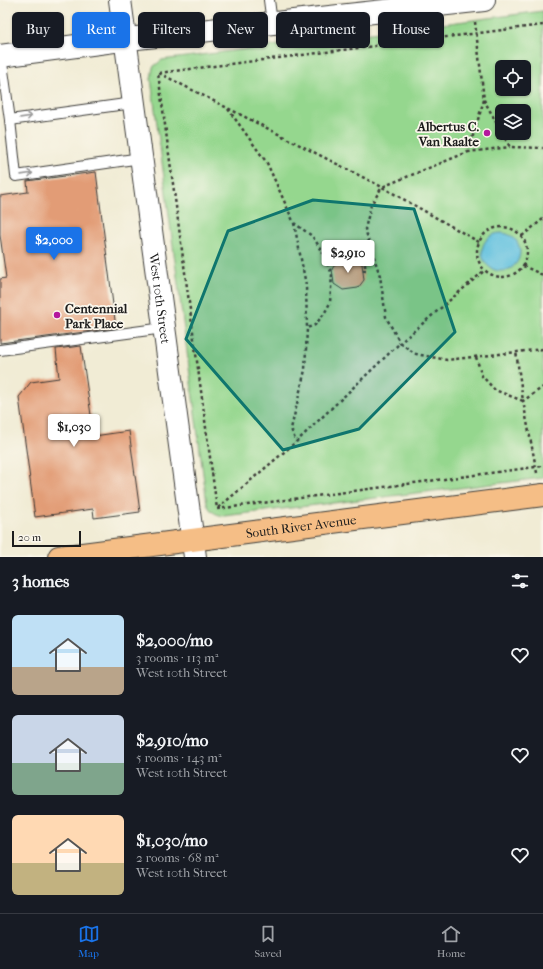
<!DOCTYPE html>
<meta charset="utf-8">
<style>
:root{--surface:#171b24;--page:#242831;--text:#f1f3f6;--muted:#9ea1a6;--line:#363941;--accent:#1a73e8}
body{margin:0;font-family:"IM FELL French Canon",serif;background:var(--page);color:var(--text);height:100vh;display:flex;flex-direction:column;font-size:15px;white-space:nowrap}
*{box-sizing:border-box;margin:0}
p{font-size:13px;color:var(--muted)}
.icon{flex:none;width:22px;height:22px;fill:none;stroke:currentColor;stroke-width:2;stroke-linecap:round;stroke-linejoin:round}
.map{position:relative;height:557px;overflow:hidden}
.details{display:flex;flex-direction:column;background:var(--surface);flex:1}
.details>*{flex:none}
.hud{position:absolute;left:12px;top:12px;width:519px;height:36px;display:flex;gap:8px}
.controls{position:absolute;left:495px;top:60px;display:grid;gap:8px}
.controls a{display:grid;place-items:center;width:36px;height:36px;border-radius:6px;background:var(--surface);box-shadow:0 1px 3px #0004;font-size:20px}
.scale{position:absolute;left:12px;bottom:10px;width:69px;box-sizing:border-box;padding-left:4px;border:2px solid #1c1c1c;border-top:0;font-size:11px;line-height:14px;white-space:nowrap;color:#1c1c1c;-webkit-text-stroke:3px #fbf7ec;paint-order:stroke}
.price{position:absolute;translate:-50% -34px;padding:0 9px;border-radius:4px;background:#fff;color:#222;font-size:13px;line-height:26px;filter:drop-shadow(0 1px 2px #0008)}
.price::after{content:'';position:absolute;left:50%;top:24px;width:12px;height:9px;margin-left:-6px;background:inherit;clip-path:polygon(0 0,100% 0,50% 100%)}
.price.selected{background:var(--accent);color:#fff}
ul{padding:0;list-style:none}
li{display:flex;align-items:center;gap:12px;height:100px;padding:0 12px}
li span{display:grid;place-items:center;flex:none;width:112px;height:80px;border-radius:6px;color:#555}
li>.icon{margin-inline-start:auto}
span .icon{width:48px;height:48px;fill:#fffc;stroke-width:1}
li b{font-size:17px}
h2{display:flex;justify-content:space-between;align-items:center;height:48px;padding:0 12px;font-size:17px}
.pill{padding:0 14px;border-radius:6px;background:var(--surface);box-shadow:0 1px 3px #0004;font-size:14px;line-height:36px}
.pill.selected{background:var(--accent);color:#fff}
.tabs{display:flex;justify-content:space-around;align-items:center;height:56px;border-top:1px solid var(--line);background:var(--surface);font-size:11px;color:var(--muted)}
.tabs a{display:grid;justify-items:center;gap:2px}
.tabs .selected{color:var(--accent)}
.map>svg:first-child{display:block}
</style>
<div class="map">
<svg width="543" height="557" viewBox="0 0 543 557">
<rect width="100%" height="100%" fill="#fbf7ec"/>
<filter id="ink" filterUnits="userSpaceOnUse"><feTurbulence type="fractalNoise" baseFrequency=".025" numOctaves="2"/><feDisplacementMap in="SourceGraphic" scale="8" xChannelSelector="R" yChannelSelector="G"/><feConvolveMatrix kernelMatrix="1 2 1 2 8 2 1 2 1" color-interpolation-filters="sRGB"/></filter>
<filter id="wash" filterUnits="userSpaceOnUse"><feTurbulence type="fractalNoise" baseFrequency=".012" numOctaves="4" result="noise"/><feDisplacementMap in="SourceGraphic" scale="16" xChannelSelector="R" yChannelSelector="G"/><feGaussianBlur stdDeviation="0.9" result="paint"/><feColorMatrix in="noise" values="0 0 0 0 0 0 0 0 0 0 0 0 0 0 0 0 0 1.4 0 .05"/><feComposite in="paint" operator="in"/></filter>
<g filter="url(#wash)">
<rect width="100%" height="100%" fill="#f1ecd5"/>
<path fill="#95d78e" stroke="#587a55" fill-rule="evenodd" d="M543,11V478L224,516C214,514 211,512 207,504L151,79L153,67L162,60ZM502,67H524V89H502ZM502,111H524V133H502Z"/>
<circle fill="#5fc0de" stroke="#3e6e7d" cx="501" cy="252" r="19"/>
<g id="blocks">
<g fill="#e29c76">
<polygon points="96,172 116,328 0,343 0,279 6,278 0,235 0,196 28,192 27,181"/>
<polygon points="354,257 362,264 364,280 358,288 343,290 334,284 332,269 339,259"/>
<polygon points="81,346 94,436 129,431 140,512 94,518 93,509 35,517 19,397 31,382 59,378 56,349"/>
</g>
</g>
</g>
<g filter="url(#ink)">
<use href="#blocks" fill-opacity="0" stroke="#3c3b38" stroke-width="1"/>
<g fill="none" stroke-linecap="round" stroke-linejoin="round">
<g stroke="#3c3b38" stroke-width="12">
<g id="service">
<polyline points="269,0 272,23"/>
<polyline points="1,56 10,120 133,103"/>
<polyline points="10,120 16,176 141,158"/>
<polyline points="0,350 164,328"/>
</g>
</g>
<g stroke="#3c3b38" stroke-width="24">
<g id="tertiary">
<path id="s1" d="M120,0L195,557"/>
<polyline points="0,56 137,38 484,0"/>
</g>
</g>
<g stroke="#3c3b38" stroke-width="24">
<g id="primary">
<path id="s2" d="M59,557L543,495"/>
</g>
</g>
<g stroke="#3c3b38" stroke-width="2.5" stroke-dasharray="3 3" stroke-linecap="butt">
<polyline points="475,22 484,100 502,133"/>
<polyline points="543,25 158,73 217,509 543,466"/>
<polyline points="159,73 382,187 468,152"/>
<polyline points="484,100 468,152 510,147"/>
<polyline points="228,109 267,163 294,223 312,236 321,249 332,274 330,303 324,314 315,325 307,328"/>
<polyline points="502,133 510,147 543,148"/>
<polyline points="294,223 306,285 307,328 305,370 291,429 296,442"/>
<circle cx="502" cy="252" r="25"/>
<polyline points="522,236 543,219"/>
<polyline points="479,242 382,187 371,205 365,229 380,276 386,317 400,343 485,270"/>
<polyline points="523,266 543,275"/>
<polyline points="363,270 366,270 361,246 369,242"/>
<polyline points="476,357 482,376 495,390 523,401 516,351"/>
<polyline points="537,473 523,401 543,387"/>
<polyline points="218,508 296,442 400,343 416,354 447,360 543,349"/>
</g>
<use href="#service" stroke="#fff" stroke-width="10"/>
<use href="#tertiary" stroke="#fff" stroke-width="22"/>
<use href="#primary" stroke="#f5be86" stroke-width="22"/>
</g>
<defs><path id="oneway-shaft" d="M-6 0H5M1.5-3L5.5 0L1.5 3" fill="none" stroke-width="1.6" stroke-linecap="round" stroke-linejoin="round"/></defs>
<g stroke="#999">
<use href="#oneway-shaft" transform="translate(26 117) rotate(-8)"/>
<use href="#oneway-shaft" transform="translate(27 174) rotate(-8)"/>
</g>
</g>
<path fill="#0f766e" fill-opacity="0.2" stroke="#0f766e" stroke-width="3" stroke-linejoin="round" d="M313,200L414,209L455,332L359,429L283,450L186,339L228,231Z"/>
<g fill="#b5179e" stroke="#fbf7ec" stroke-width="1.5">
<circle cx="487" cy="133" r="4"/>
<circle cx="57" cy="315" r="4"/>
</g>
<g text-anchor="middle" stroke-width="3.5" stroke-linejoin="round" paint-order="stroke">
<g font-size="13" font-weight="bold" fill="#1c1c1c" stroke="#fbf7ec" text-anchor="end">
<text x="479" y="131">Albertus C.<tspan x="479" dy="15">Van Raalte</tspan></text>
<text x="65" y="313" text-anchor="start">Centennial<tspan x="65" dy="15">Park Place</tspan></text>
</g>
<g font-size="13" fill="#1c1c1c" stroke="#fbf7ec">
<text dy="5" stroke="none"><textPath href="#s1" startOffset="301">West 10th Street</textPath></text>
<text dy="5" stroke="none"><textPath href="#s2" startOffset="244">South River Avenue</textPath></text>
</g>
</g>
</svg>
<div class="controls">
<a><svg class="icon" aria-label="locate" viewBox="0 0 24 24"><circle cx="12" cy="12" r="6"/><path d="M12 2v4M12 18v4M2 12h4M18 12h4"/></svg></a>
<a><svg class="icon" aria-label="layers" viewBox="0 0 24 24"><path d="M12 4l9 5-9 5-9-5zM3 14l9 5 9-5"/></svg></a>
</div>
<div class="scale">20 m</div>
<b class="price selected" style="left:54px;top:261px">$2,000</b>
<b class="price" style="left:348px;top:274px">$2,910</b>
<b class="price" style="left:74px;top:448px">$1,030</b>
<div class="hud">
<a class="pill">Buy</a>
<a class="pill selected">Rent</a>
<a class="pill">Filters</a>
<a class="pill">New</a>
<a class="pill">Apartment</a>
<a class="pill">House</a>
</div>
</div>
<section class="details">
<h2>3 homes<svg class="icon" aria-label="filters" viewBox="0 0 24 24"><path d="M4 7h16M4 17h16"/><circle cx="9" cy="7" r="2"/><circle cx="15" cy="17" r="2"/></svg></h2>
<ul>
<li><span style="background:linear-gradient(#bfe0f5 65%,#b9a48a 0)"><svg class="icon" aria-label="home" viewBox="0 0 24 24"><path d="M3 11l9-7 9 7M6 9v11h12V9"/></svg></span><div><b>$2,000/mo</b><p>3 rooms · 113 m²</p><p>West 10th Street</p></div><svg class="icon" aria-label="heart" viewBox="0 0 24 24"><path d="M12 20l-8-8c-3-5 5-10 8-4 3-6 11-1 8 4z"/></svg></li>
<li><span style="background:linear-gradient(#c9d6e8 60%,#7fa58c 0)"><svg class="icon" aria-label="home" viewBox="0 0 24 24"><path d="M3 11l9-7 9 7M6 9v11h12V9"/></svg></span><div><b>$2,910/mo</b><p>5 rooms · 143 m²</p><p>West 10th Street</p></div><svg class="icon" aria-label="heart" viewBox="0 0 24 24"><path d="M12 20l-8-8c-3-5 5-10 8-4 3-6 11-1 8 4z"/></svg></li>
<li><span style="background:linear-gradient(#ffd9b3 60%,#c2b280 0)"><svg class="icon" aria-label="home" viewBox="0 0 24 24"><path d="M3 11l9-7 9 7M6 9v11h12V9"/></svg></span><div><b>$1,030/mo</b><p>2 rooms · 68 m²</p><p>West 10th Street</p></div><svg class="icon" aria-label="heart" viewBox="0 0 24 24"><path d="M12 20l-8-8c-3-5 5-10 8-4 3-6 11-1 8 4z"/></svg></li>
</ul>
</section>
<nav class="tabs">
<a class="selected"><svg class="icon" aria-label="map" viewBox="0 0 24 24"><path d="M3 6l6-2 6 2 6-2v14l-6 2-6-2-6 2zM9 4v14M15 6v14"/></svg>Map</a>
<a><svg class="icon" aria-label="saved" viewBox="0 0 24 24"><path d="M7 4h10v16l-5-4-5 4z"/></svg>Saved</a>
<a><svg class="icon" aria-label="home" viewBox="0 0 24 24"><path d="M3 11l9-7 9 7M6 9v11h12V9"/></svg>Home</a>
</nav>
